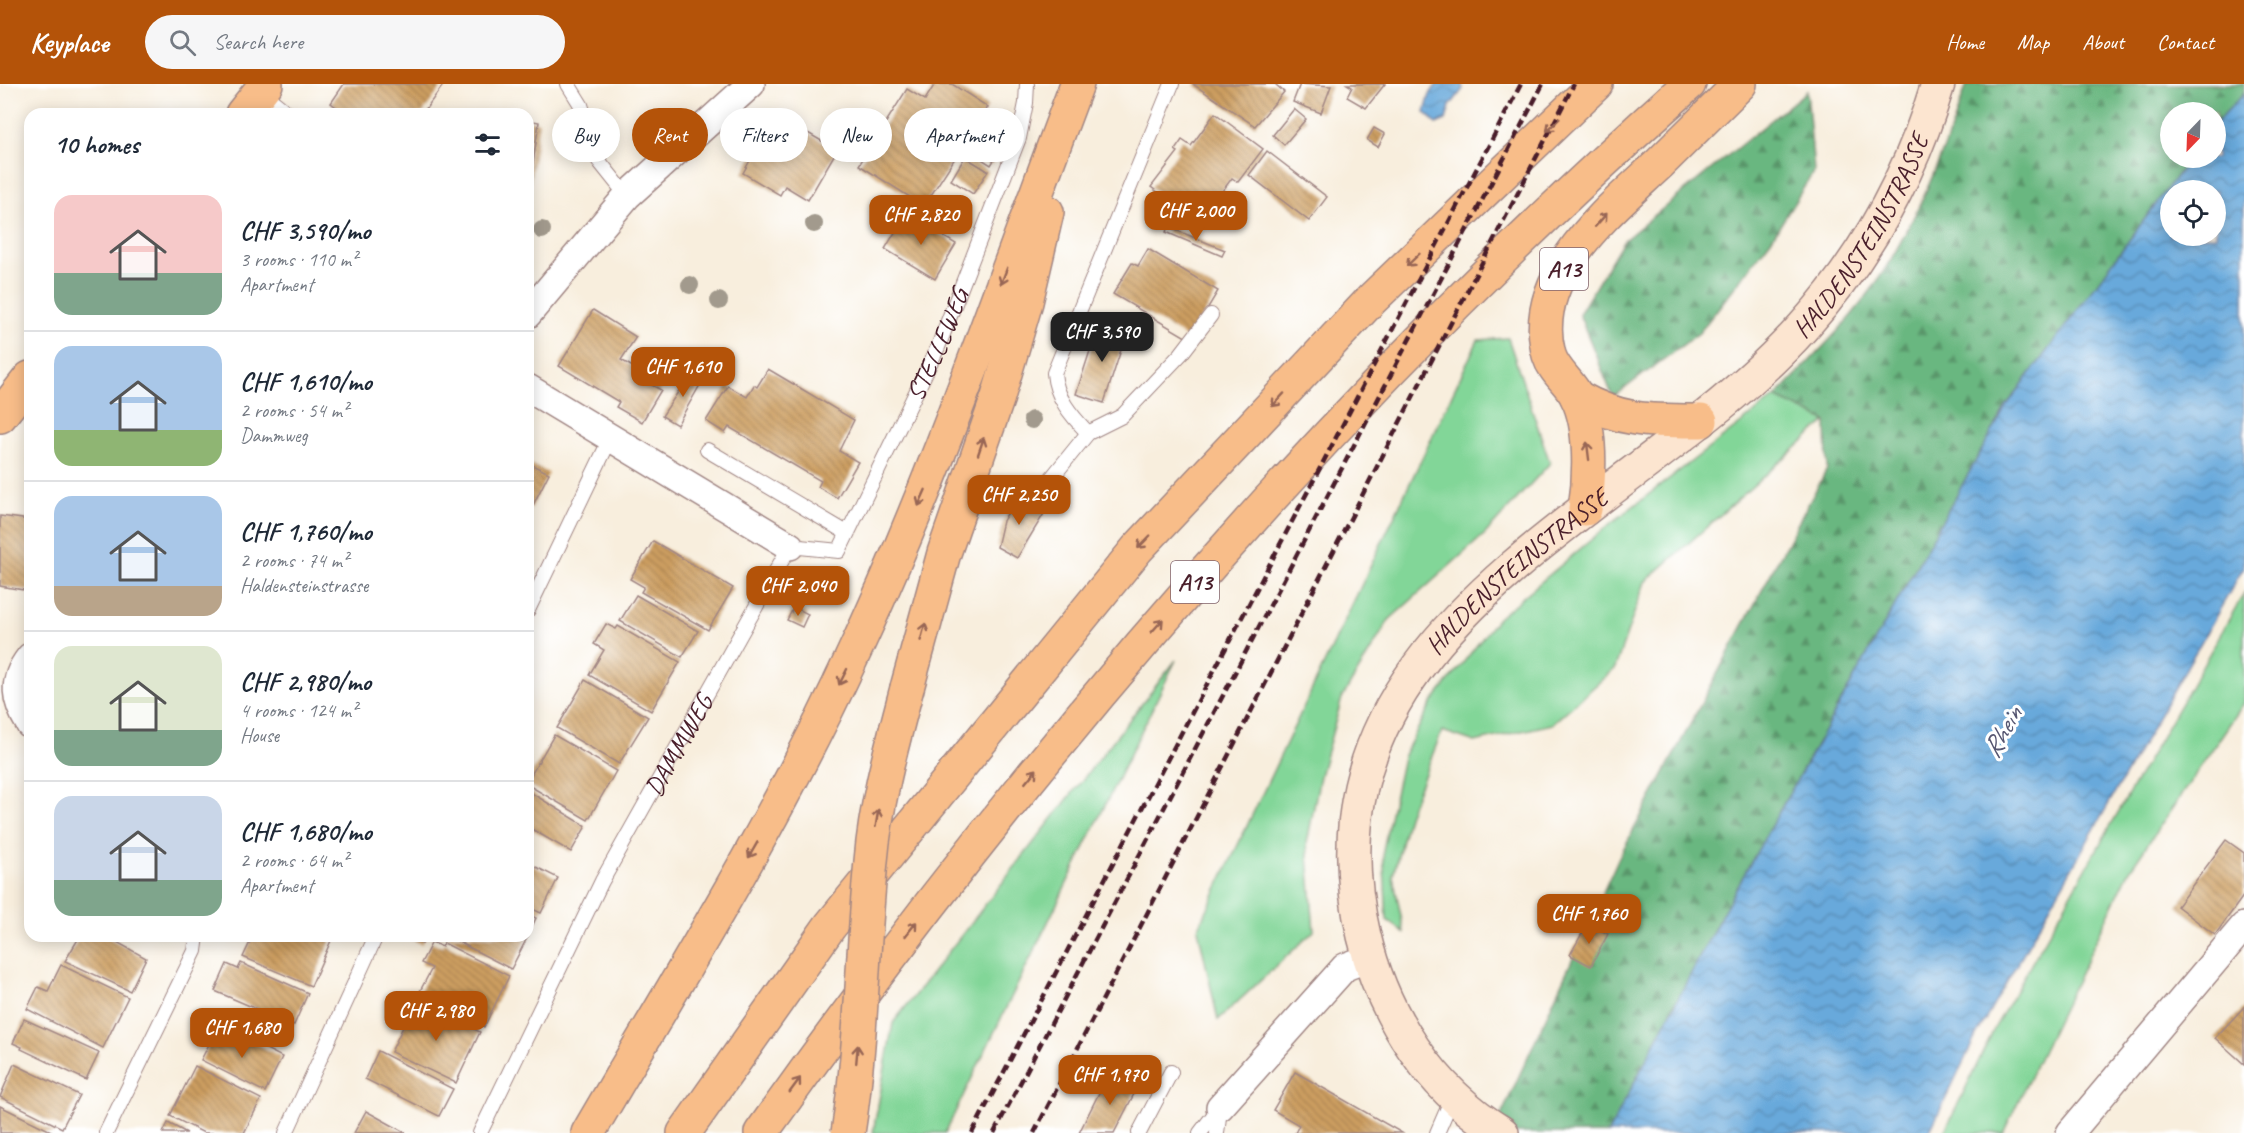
<!DOCTYPE html>
<meta charset="utf-8">
<style>
:root{--surface:#fff;--page:#f6f6f7;--text:#1f2937;--muted:#747a83;--line:#e0e1e3;--accent:#b45309}
body{margin:0;font-family:Caveat,sans-serif;background:var(--page);color:var(--text);height:100vh;display:flex;flex-direction:column;font-size:22px;white-space:nowrap}
*{box-sizing:border-box;margin:0}
p{font-size:20px;color:var(--muted)}
.icon{flex:none;width:33px;height:33px;fill:none;stroke:currentColor;stroke-width:2;stroke-linecap:round;stroke-linejoin:round}
.map{position:relative;flex:1;overflow:hidden}
.drawer{position:absolute;left:24px;top:24px;width:510px;height:834px;display:flex;flex-direction:column;background:var(--surface);border-radius:18px;box-shadow:0 3px 15px #0003}
.drawer>*{flex:none}
.hud{position:absolute;left:552px;top:24px;width:570px;height:54px;display:flex;gap:12px}
.needle{width:39px;rotate:203deg}
.controls{position:absolute;left:2160px;top:18px;display:grid;gap:12px}
.controls a{display:grid;place-items:center;width:66px;height:66px;border-radius:50%;background:var(--surface);box-shadow:0 3px 15px #0003;font-size:30px}
.price{position:absolute;translate:-50% -51px;padding:0 14px;border-radius:12px;background:var(--accent);color:#fff;font-size:20px;line-height:39px;filter:drop-shadow(0 2px 3px #0008)}
.price::after{content:'';position:absolute;left:50%;top:36px;width:18px;height:14px;margin-left:-9px;background:inherit;clip-path:polygon(0 0,100% 0,50% 100%)}
.price.on{background:#222;color:#fff}
ul{padding:0;list-style:none}
li{display:flex;align-items:center;gap:18px;height:150px;padding:0 30px}
li+li{border-top:2px solid var(--line)}
li span{display:grid;place-items:center;flex:none;width:168px;height:120px;border-radius:18px;color:#555}
li>.icon{margin-inline-start:auto}
span .icon{width:72px;height:72px;fill:#fffc;stroke-width:1}
li b{font-size:26px}
h2{display:flex;justify-content:space-between;align-items:center;height:72px;padding:0 30px;font-size:26px}
.tag{padding:0 21px;border-radius:27px;background:var(--surface);box-shadow:0 3px 15px #0003;font-size:21px;line-height:54px}
.tag.on{background:var(--accent);color:#fff}
header{display:flex;align-items:center;gap:36px;box-sizing:border-box;height:84px;padding:0 30px;background:var(--accent);color:#fff}
header strong{font-size:28px}
nav{display:flex;gap:33px;margin-inline-start:auto;font-size:21px}
.search{width:420px;height:54px;background:var(--page);display:flex;align-items:center;gap:15px;box-sizing:border-box;padding:0 21px;border-radius:33px;color:var(--muted);font-size:22px}
.map>svg:first-child{display:block}
</style>
<header>
<strong>Keyplace</strong>
<div class="search"><svg class="icon" aria-label="search" viewBox="0 0 24 24"><circle cx="10" cy="10" r="6"/><path d="M15 15l6 6"/></svg>Search here</div>
<nav><a>Home</a><a>Map</a><a>About</a><a>Contact</a></nav>
</header>
<div class="map">
<svg width="2244" height="1049" viewBox="0 0 2244 1049">
<defs>
<pattern id="forest-firs" width="22" height="20" patternUnits="userSpaceOnUse" patternTransform="scale(1.5)"><rect width="22" height="20" fill="#69b780"/><path d="M5 1l3.5 6h-7zM16 11l3.5 6h-7z" fill="#589469"/></pattern>
<pattern id="water-waves" width="16" height="10" patternUnits="userSpaceOnUse" patternTransform="scale(1.5)"><rect width="16" height="10" fill="#67a9db"/><path d="M0 5q4-4 8 0t8 0" fill="none" stroke="#5789b2"/></pattern>
<pattern id="building-back-hatch" width="6" height="6" patternUnits="userSpaceOnUse" patternTransform="scale(1.5)"><rect width="6" height="6" fill="#cc9e60"/><path d="M-1 5l2 2M0 0l6 6M5-1l2 2" fill="none" stroke="#a8804f"/></pattern>
</defs>
<rect width="100%" height="100%" fill="#fff"/>
<filter id="ink" filterUnits="userSpaceOnUse"><feTurbulence type="fractalNoise" baseFrequency=".0167" numOctaves="2"/><feDisplacementMap in="SourceGraphic" scale="12" xChannelSelector="R" yChannelSelector="G"/><feConvolveMatrix kernelMatrix="1 2 1 2 8 2 1 2 1" color-interpolation-filters="sRGB"/></filter>
<filter id="wash" filterUnits="userSpaceOnUse"><feTurbulence type="fractalNoise" baseFrequency=".008" numOctaves="4" result="noise"/><feDisplacementMap in="SourceGraphic" scale="24" xChannelSelector="R" yChannelSelector="G"/><feGaussianBlur stdDeviation="1.35" result="paint"/><feColorMatrix in="noise" values="0 0 0 0 0 0 0 0 0 0 0 0 0 0 0 0 0 1.4 0 .05"/><feComposite in="paint" operator="in"/></filter>
<g filter="url(#wash)">
<rect width="100%" height="100%" fill="#f8eedd"/>
<g fill="#82d698" stroke="#667a62" stroke-width="1.5">
<polygon points="1508,254 1550,379 1485,450 1389,536 1342,614 1320,692 1307,759 1314,847 1218,936 1198,845 1478,256"/>
<polygon points="1775,313 1826,337 1645,498 1615,584 1552,640 1475,658 1442,647 1408,732 1393,792 1404,848 1387,836 1383,766 1403,673 1431,620 1498,534 1605,444"/>
<polygon points="2244,509 2244,619 2130,786 2003,1049 1944,1049 1995,943"/>
<polygon points="1176,576 945,1049 873,1049 893,939"/>
</g>
<g fill="url(#forest-firs)" stroke="#5a6b56" stroke-width="1.5">
<path d="M1967,0H2244V9L2216,39V28H2170V74H2190L2007,321L1722,830L1608,1049H1493L1619,773L1827,385L1826,337L1775,313C1811,275 1850,238 1878,196C1918,135 1944,68 1967,0Z"/>
<polygon points="1807,7 1814,87 1771,156 1699,249 1613,313 1579,230 1623,157"/>
</g>
<g fill="url(#water-waves)" stroke="#586483" stroke-width="1.5" fill-rule="evenodd">
<polygon points="1437,0 1462,0 1463,5 1450,22 1446,36 1436,40 1425,28 1430,10"/>
<path d="M2244,9V483L1976,952L1929,1049H1608L1722,830L2007,321L2190,74H2216V39ZM2170,106H2216V152H2170Z"/>
</g>
<g id="blocks">
<g fill="url(#building-back-hatch)">
<polygon points="344,0 444,0 422,30 331,30 336,23 331,19"/>
<polygon points="935,0 952,0 988,23 924,122 859,81 907,5 925,16"/>
<polygon points="1193,0 1275,0 1284,8 1255,42"/>
<polygon points="1300,0 1331,2 1321,29 1293,18"/>
<polygon points="1347,0 1385,0 1366,24 1347,13 1352,3"/>
<polygon points="1294,25 1306,35 1284,61 1273,51"/>
<polygon points="1215,29 1263,65 1238,98 1232,94 1206,129 1181,111 1174,120 1151,103 1178,68 1175,66 1182,56 1191,62"/>
<polygon points="784,35 837,66 808,116 785,102 780,111 743,89 760,59 768,64"/>
<polygon points="528,36 539,38 529,106 528,106"/>
<polygon points="1374,44 1385,50 1378,63 1367,56"/>
<polygon points="987,63 998,70 991,81 980,74"/>
<polygon points="1267,67 1327,113 1309,137 1249,91"/>
<polygon points="965,73 988,87 973,110 951,96"/>
<polygon points="906,130 956,160 935,195 885,165"/>
<polygon points="1168,143 1225,166 1222,172 1166,148"/>
<polygon points="1148,165 1218,207 1189,255 1113,210 1132,179 1138,182"/>
<polygon points="593,226 636,253 621,276 638,286 635,292 661,306 642,338 616,323 619,318 559,282"/>
<polygon points="1099,239 1127,247 1104,319 1076,310"/>
<polygon points="768,285 854,336 839,367 858,378 837,414 818,403 821,397 729,343 725,349 706,337 728,302 747,313 754,301 757,303"/>
<polygon points="692,287 704,294 677,341 662,332"/>
<polygon points="528,379 549,389 531,425 528,424"/>
<polygon points="1018,411 1045,428 1017,474 997,463 1003,437"/>
<polygon points="0,432 30,436 30,507 0,502"/>
<polygon points="653,457 733,504 708,546 641,508 644,503 630,495"/>
<polygon points="636,511 698,547 682,573 620,537"/>
<polygon points="794,523 808,530 802,543 787,536"/>
<polygon points="606,540 616,545 618,542 680,578 651,627 589,591 604,566 594,560"/>
<polygon points="585,596 648,633 619,680 557,644"/>
<polygon points="554,651 616,687 588,736 528,701 528,696"/>
<polygon points="528,707 586,742 571,768 528,743"/>
<polygon points="2226,756 2244,769 2244,811 2215,851 2177,822"/>
<polygon points="528,779 558,794 541,829 528,823"/>
<polygon points="528,830 536,834 528,851"/>
<polygon points="1588,839 1608,850 1591,882 1570,871"/>
<polygon points="80,852 106,852 146,874 130,907 65,877"/>
<polygon points="253,852 333,852 311,902 243,873"/>
<polygon points="405,852 426,852 422,860"/>
<polygon points="447,852 528,852 511,885"/>
<polygon points="432,858 442,863 444,859 509,892 484,943 418,911 432,884 421,879"/>
<polygon points="241,879 308,909 294,941 215,907 227,880 238,885"/>
<polygon points="61,881 128,913 103,964 27,925 38,903 48,907"/>
<polygon points="416,916 480,948 456,999 391,968"/>
<polygon points="2244,923 2244,980 2215,954"/>
<polygon points="24,935 99,969 86,996 21,965 22,963 13,959"/>
<polygon points="219,941 282,973 265,1008 201,976"/>
<polygon points="378,967 453,1005 439,1032 365,995"/>
<polygon points="14,980 79,1011 62,1044 0,1013"/>
<polygon points="195,982 261,1015 244,1049 204,1049 170,1032"/>
<polygon points="1110,987 1138,1002 1114,1049 1079,1049"/>
<polygon points="1295,988 1402,1049 1295,1049 1299,1041 1273,1026"/>
<polygon points="0,1022 55,1049 0,1049"/>
<polygon points="366,1027 406,1049 354,1049"/>
<polygon points="168,1039 187,1049 163,1049"/>
</g>
</g>
</g>
<g filter="url(#ink)">
<use href="#blocks" fill-opacity="0" stroke="#a18684" stroke-width="1.5"/>
<g fill="none" stroke-linecap="round" stroke-linejoin="round">
<g stroke="#a18684" stroke-width="16">
<g id="lane">
<polyline points="568,0 581,21 599,77 627,112"/>
<polyline points="260,7 289,30"/>
<path d="M1088,349C1071,331 1056,314 1054,289L1172,0"/>
<polyline points="707,366 847,449"/>
<polyline points="1041,407 1088,349 1122,332 1181,270 1211,231"/>
<polyline points="528,526 611,353"/>
<polyline points="106,1049 195,867 197,852"/>
<polyline points="286,1049 376,852"/>
<path id="s1" d="M480,1049L602,797L790,462L839,467L938,263L1019,54L1026,19L1027,0"/>
<polyline points="1139,1049 1171,988"/>
<polyline points="1200,1049 1220,1023"/>
<polyline points="1217,1049 1220,1025"/>
<polyline points="1437,1049 1453,1012"/>
</g>
</g>
<g stroke="#a18684" stroke-width="30">
<g id="street">
<polyline points="528,230 627,112 751,0"/>
<polyline points="528,304 790,462"/>
<path d="M30,573C11,597 15,617 30,641"/>
<polyline points="1220,1023 1345,883 1369,874"/>
<polyline points="2070,1049 2244,842"/>
</g>
</g>
<g stroke="#a18684" stroke-width="36">
<g id="secondary">
<path id="s2" d="M1502,1049C1431,1006 1383,932 1364,852C1290,540 1637,429 1803,243C1866,173 1911,90 1938,0"/>
</g>
</g>
<g stroke="#a18684" stroke-width="36">
<g id="primary">
<polyline points="242,30 266,0"/>
<polyline points="0,332 30,294"/>
</g>
</g>
<g stroke="#a18684" stroke-width="36">
<g id="highway">
<path d="M1577,313C1621,338 1652,337 1701,337"/>
<path d="M1585,425C1590,394 1592,343 1577,313C1570,298 1554,288 1549,271C1527,192 1608,128 1659,80C1686,53 1713,27 1740,0"/>
<polyline points="907,604 944,469 998,313 1026,218 1047,128"/>
<path d="M588,1049C679,893 775,739 851,575C939,388 1004,193 1077,0"/>
<polyline points="684,1049 830,842 1137,465 1372,215 1596,0"/>
<path d="M761,1049C1032,668 1339,311 1689,0"/>
</g>
</g>
<use href="#lane" stroke="#fff" stroke-width="14"/>
<use href="#street" stroke="#fff" stroke-width="27"/>
<use href="#secondary" stroke="#fce5d0" stroke-width="33"/>
<use href="#primary" stroke="#f8bd89" stroke-width="33"/>
<use href="#highway" stroke="#f8bd89" stroke-width="33"/>
<g stroke="#4a1f2b" stroke-width="4.5" stroke-dasharray="9 4.5" stroke-linecap="butt">
<polyline points="972,1049 1521,0"/>
<polyline points="994,1049 1543,0"/>
<polyline points="1034,1049 1574,0"/>
</g>
<g stroke="#a18684" stroke-width="36" stroke-linecap="butt">
<path id="highway-bridge" d="M848,1049C862,959 862,868 871,777C876,718 892,661 907,604"/>
</g>
<use href="#highway-bridge" stroke="#f8bd89" stroke-width="33"/>
</g>
<g fill="#a29a8d">
<circle cx="860" cy="59" r="9"/>
<circle cx="814" cy="140" r="9"/>
<circle cx="542" cy="146" r="9"/>
<circle cx="690" cy="201" r="9"/>
<circle cx="719" cy="217" r="9"/>
<circle cx="1032" cy="336" r="9"/>
<circle cx="810" cy="501" r="9"/>
</g>
<defs><path id="oneway-shaft" d="M-6 0H5M1.5-3L5.5 0L1.5 3" fill="none" stroke-width="1.6" stroke-linecap="round" stroke-linejoin="round" transform="scale(1.5)"/></defs>
<g stroke="#986655">
<use href="#oneway-shaft" transform="translate(1553 41) rotate(136)"/>
<use href="#oneway-shaft" transform="translate(1601 136) rotate(-49)"/>
<use href="#oneway-shaft" transform="translate(1413 176) rotate(136)"/>
<use href="#oneway-shaft" transform="translate(1004 192) rotate(111)"/>
<use href="#oneway-shaft" transform="translate(1278 316) rotate(133)"/>
<use href="#oneway-shaft" transform="translate(981 362) rotate(-71)"/>
<use href="#oneway-shaft" transform="translate(1588 367) rotate(-97)"/>
<use href="#oneway-shaft" transform="translate(922 414) rotate(114)"/>
<use href="#oneway-shaft" transform="translate(1144 458) rotate(134)"/>
<use href="#oneway-shaft" transform="translate(1157 542) rotate(-48)"/>
<use href="#oneway-shaft" transform="translate(923 548) rotate(-74)"/>
<use href="#oneway-shaft" transform="translate(843 593) rotate(117)"/>
<use href="#oneway-shaft" transform="translate(1031 692) rotate(-50)"/>
<use href="#oneway-shaft" transform="translate(877 734) rotate(-81)"/>
<use href="#oneway-shaft" transform="translate(753 766) rotate(120)"/>
<use href="#oneway-shaft" transform="translate(911 845) rotate(-52)"/>
<use href="#oneway-shaft" transform="translate(857 970) rotate(-85)"/>
<use href="#oneway-shaft" transform="translate(795 1001) rotate(-54)"/>
</g>
</g>
<g text-anchor="middle" stroke-width="6" stroke-linejoin="round" paint-order="stroke">
<g fill="#fff" stroke="#80626b" stroke-width="1.5">
<rect x="1540" y="164" width="48" height="42" rx="4.5"/>
<rect x="1171" y="477" width="48" height="42" rx="4.5"/>
</g>
<g font-size="24" font-weight="bold" fill="#4a1f2b">
<text x="1564" y="193">A13</text>
<text x="1195" y="506">A13</text>
</g>
<g font-size="26" fill="#4a1f2b" stroke="#fff">
<text dy="9" stroke="none"><textPath href="#s2" startOffset="1155">HALDENSTEINSTRASSE</textPath></text>
<text dy="9" stroke="none"><textPath href="#s1" startOffset="942">STELLEWEG</textPath></text>
<text dy="9" stroke="none"><textPath href="#s2" startOffset="669">HALDENSTEINSTRASSE</textPath></text>
<text dy="9" stroke="none"><textPath href="#s1" startOffset="436">DAMMWEG</textPath></text>
</g>
<g font-size="27" font-style="italic" fill="#565671" stroke="#fff">
<text transform="translate(2002 648) rotate(-61)" y="9">Rhein</text>
</g>
</g>
</svg>
<div class="controls">
<a><svg class="needle" viewBox="-14 -14 28 28"><path d="M0-13l5 13h-10z" fill="#e53935"/><path d="M0 13l5-13h-10z" fill="#747a83"/></svg></a>
<a><svg class="icon" aria-label="locate" viewBox="0 0 24 24"><circle cx="12" cy="12" r="6"/><path d="M12 2v4M12 18v4M2 12h4M18 12h4"/></svg></a>
</div>
<b class="price" style="left:1196px;top:158px">CHF 2,000</b>
<b class="price" style="left:921px;top:162px">CHF 2,820</b>
<b class="price on" style="left:1102px;top:279px">CHF 3,590</b>
<b class="price" style="left:683px;top:314px">CHF 1,610</b>
<b class="price" style="left:1019px;top:442px">CHF 2,250</b>
<b class="price" style="left:798px;top:533px">CHF 2,040</b>
<b class="price" style="left:1589px;top:861px">CHF 1,760</b>
<b class="price" style="left:436px;top:958px">CHF 2,980</b>
<b class="price" style="left:242px;top:975px">CHF 1,680</b>
<b class="price" style="left:1110px;top:1022px">CHF 1,970</b>
<div class="hud">
<a class="tag">Buy</a>
<a class="tag on">Rent</a>
<a class="tag">Filters</a>
<a class="tag">New</a>
<a class="tag">Apartment</a>
</div>
<section class="drawer">
<h2>10 homes<svg class="icon" aria-label="filters" viewBox="0 0 24 24"><path d="M4 7h16M4 17h16"/><circle cx="9" cy="7" r="2"/><circle cx="15" cy="17" r="2"/></svg></h2>
<ul>
<li><span style="background:linear-gradient(#f6c9c9 65%,#7fa58c 0)"><svg class="icon" aria-label="home" viewBox="0 0 24 24"><path d="M3 11l9-7 9 7M6 9v11h12V9"/></svg></span><div><b>CHF 3,590/mo</b><p>3 rooms · 110 m²</p><p>Apartment</p></div></li>
<li><span style="background:linear-gradient(#a9c7e8 70%,#8fb573 0)"><svg class="icon" aria-label="home" viewBox="0 0 24 24"><path d="M3 11l9-7 9 7M6 9v11h12V9"/></svg></span><div><b>CHF 1,610/mo</b><p>2 rooms · 54 m²</p><p>Dammweg</p></div></li>
<li><span style="background:linear-gradient(#a9c7e8 75%,#b9a48a 0)"><svg class="icon" aria-label="home" viewBox="0 0 24 24"><path d="M3 11l9-7 9 7M6 9v11h12V9"/></svg></span><div><b>CHF 1,760/mo</b><p>2 rooms · 74 m²</p><p>Haldensteinstrasse</p></div></li>
<li><span style="background:linear-gradient(#dfe7d0 70%,#7fa58c 0)"><svg class="icon" aria-label="home" viewBox="0 0 24 24"><path d="M3 11l9-7 9 7M6 9v11h12V9"/></svg></span><div><b>CHF 2,980/mo</b><p>4 rooms · 124 m²</p><p>House</p></div></li>
<li><span style="background:linear-gradient(#c9d6e8 70%,#7fa58c 0)"><svg class="icon" aria-label="home" viewBox="0 0 24 24"><path d="M3 11l9-7 9 7M6 9v11h12V9"/></svg></span><div><b>CHF 1,680/mo</b><p>2 rooms · 64 m²</p><p>Apartment</p></div></li>
</ul>
</section>
</div>
